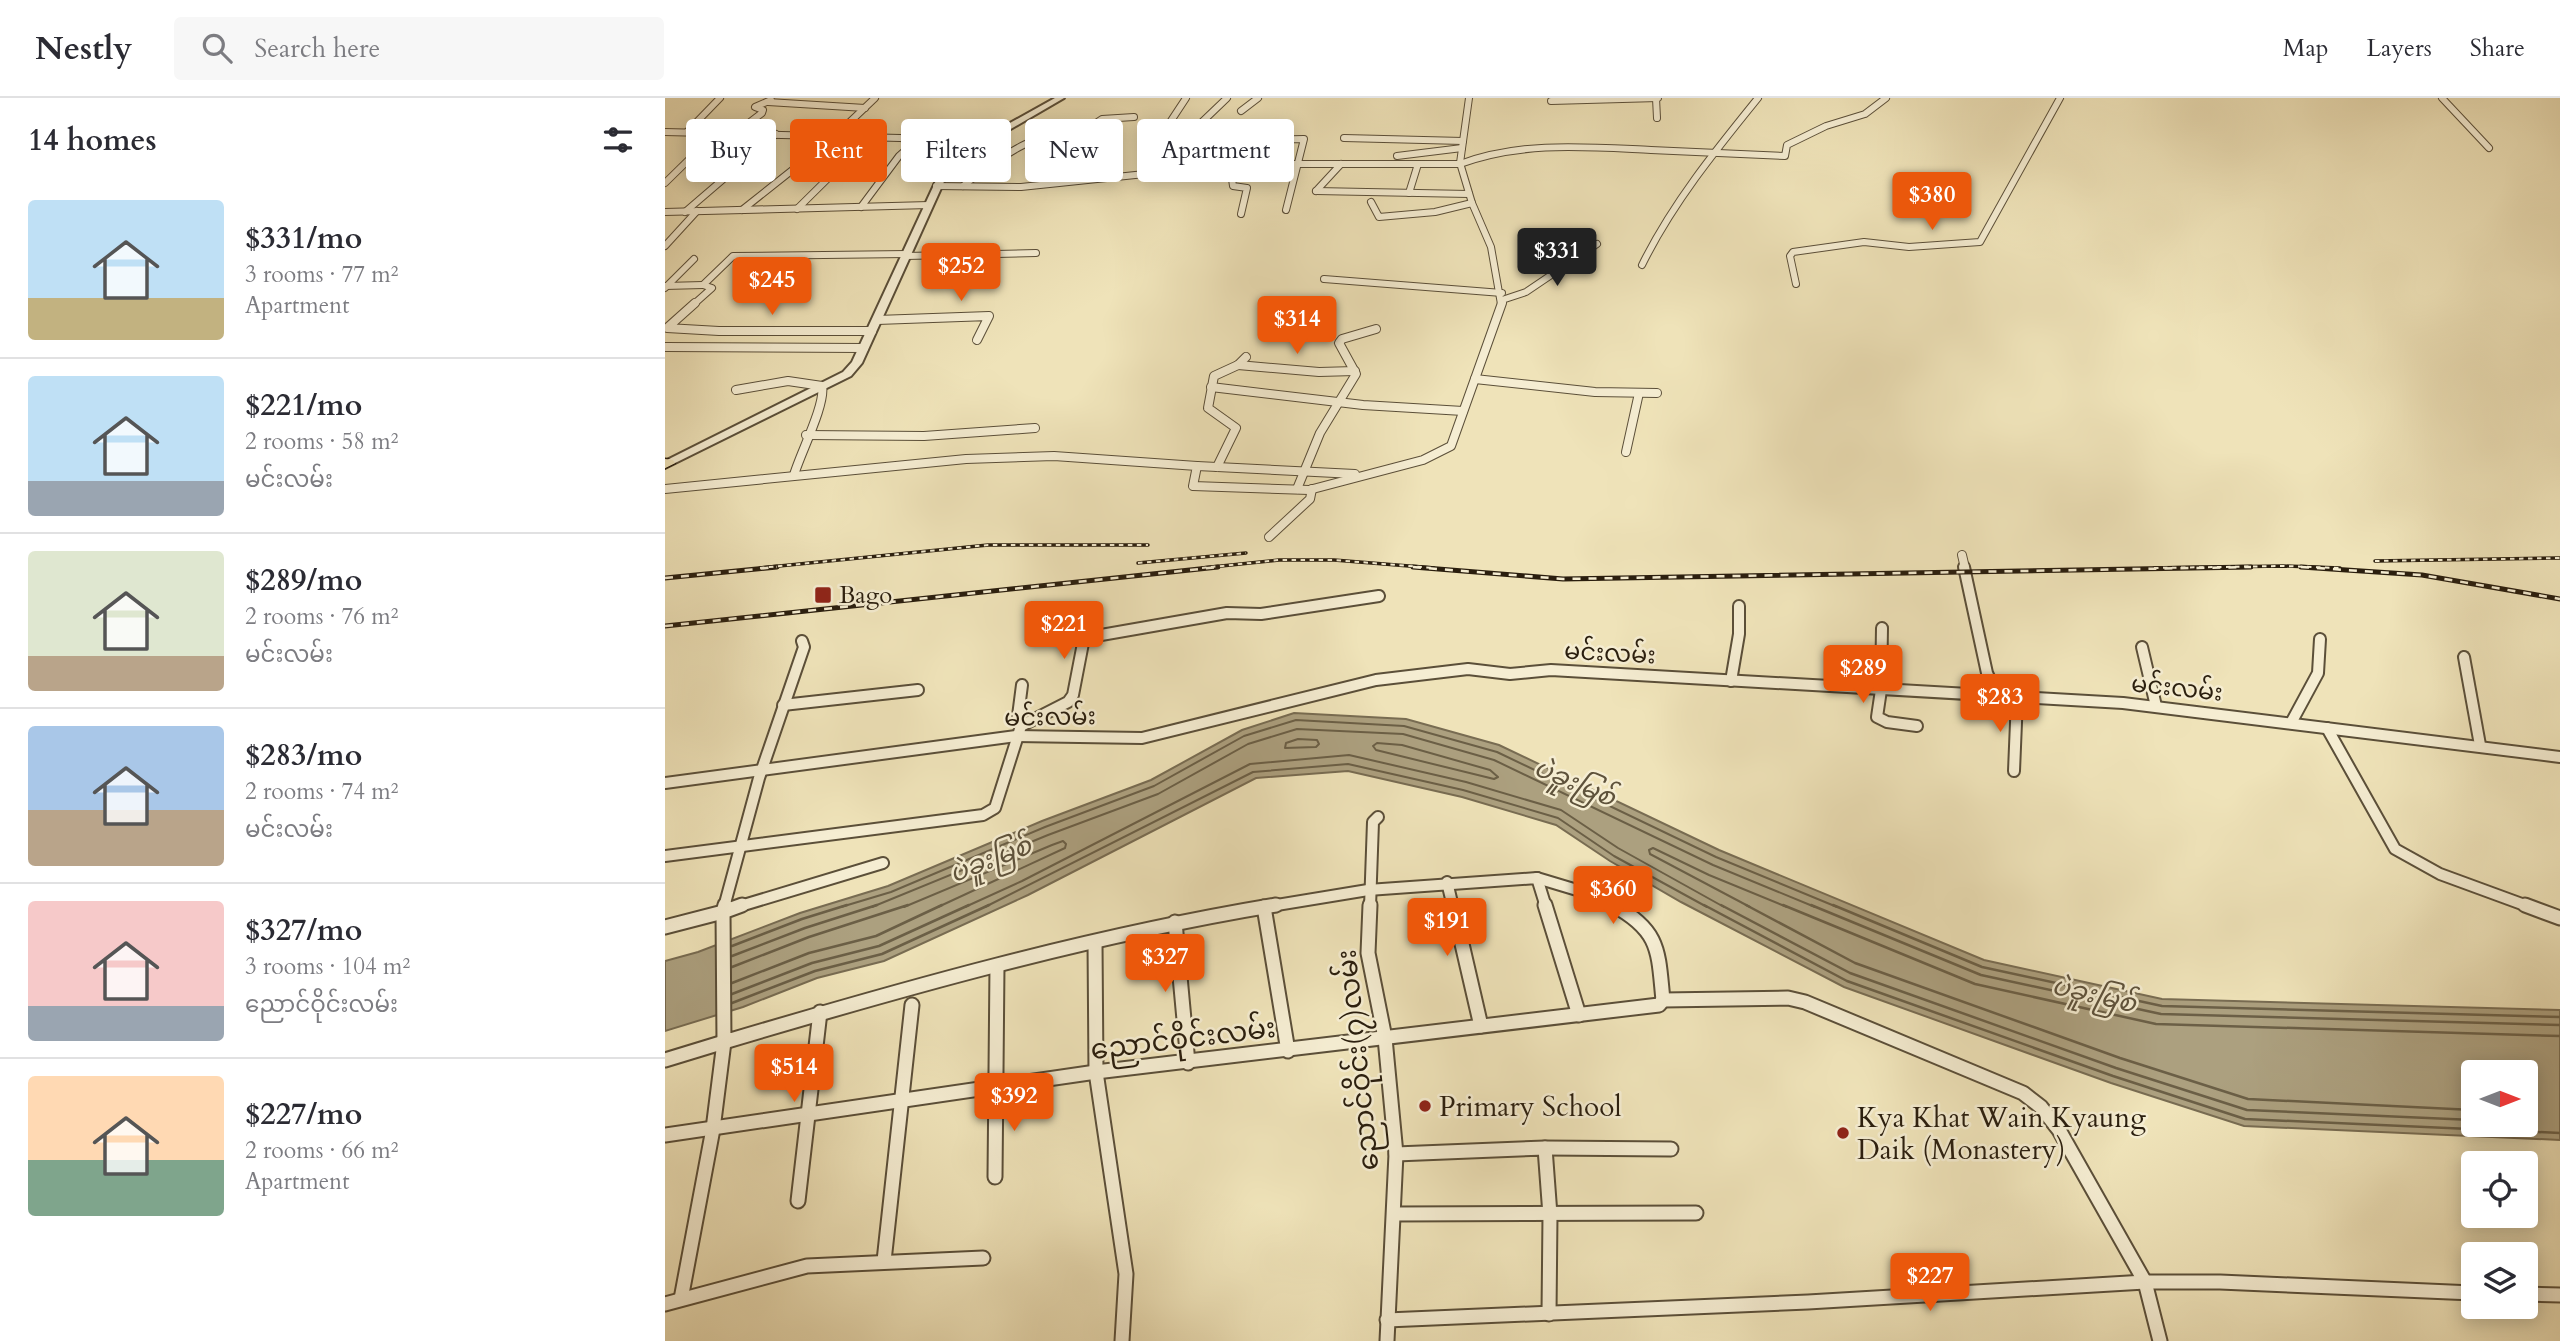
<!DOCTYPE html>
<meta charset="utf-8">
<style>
:root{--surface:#fff;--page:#f7f7f7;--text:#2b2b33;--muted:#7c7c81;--line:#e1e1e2;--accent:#ea580c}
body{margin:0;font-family:Cardo,"Noto Sans Myanmar",serif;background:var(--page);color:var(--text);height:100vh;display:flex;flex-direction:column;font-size:26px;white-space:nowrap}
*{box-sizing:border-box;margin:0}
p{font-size:23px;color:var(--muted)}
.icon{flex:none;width:38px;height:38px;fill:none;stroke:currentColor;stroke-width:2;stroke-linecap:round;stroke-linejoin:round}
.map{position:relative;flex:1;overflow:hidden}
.sheet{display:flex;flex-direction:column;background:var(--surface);width:665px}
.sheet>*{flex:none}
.banner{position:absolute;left:21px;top:21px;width:665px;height:63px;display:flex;gap:14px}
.needle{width:46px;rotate:90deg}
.controls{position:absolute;left:1796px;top:962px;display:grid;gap:14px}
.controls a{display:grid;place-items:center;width:77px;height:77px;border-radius:7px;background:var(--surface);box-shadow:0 4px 18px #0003;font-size:35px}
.price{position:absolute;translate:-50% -60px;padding:0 16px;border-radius:7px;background:var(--accent);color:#fff;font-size:23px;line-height:46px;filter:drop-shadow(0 2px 4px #0008)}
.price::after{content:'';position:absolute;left:50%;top:42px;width:21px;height:16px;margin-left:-10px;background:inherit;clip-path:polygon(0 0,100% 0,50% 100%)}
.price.selected{background:#222;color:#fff}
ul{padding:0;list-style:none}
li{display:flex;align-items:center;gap:21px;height:175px;padding:0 28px}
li+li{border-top:2px solid var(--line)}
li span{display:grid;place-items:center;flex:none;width:196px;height:140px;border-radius:7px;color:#555}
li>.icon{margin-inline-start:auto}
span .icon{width:84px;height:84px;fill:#fffc;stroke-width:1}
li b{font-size:30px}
h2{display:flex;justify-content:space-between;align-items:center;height:84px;padding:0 28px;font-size:30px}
.tag{padding:0 24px;border-radius:7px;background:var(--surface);box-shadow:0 4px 18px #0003;font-size:24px;line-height:63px}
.tag.selected{background:var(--accent);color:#fff}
header{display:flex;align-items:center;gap:42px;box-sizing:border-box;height:98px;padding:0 35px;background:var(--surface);border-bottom:2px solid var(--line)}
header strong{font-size:33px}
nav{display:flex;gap:38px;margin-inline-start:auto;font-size:24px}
.search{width:490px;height:63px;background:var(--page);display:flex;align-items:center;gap:18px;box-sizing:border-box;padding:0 24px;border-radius:7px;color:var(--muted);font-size:26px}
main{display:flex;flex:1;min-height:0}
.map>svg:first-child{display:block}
</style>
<header>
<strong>Nestly</strong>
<div class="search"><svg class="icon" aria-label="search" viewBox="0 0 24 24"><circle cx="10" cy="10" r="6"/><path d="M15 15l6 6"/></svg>Search here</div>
<nav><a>Map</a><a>Layers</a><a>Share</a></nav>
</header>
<main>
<section class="sheet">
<h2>14 homes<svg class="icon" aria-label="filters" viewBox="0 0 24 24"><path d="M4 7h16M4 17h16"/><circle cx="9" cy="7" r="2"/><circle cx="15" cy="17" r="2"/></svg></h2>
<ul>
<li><span style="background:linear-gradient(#bfe0f5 70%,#c2b280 0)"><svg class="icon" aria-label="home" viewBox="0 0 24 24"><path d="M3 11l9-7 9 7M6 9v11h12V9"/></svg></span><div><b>$331/mo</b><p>3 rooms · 77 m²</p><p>Apartment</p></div></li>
<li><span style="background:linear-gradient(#bfe0f5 75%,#9aa5b1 0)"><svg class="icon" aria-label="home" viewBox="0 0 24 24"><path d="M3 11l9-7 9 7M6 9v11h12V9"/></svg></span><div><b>$221/mo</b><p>2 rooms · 58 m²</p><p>မင်းလမ်း</p></div></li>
<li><span style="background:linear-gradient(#dfe7d0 75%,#b9a48a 0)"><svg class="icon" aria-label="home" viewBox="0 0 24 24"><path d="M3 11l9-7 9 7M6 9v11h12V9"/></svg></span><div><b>$289/mo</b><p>2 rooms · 76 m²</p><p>မင်းလမ်း</p></div></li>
<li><span style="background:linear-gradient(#a9c7e8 60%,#b9a48a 0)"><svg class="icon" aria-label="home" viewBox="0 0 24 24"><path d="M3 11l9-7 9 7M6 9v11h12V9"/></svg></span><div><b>$283/mo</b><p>2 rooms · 74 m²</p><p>မင်းလမ်း</p></div></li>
<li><span style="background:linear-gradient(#f6c9c9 75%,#9aa5b1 0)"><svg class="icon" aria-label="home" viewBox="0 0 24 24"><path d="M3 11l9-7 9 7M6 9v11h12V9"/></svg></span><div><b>$327/mo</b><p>3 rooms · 104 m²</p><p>ညောင်ဝိုင်းလမ်း</p></div></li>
<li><span style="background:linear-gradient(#ffd9b3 60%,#7fa58c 0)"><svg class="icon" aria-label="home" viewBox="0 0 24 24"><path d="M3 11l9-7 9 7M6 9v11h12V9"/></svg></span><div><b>$227/mo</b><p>2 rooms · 66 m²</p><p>Apartment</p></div></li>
</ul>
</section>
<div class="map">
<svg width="1895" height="1243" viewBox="0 0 1895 1243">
<rect width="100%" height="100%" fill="#efe3b9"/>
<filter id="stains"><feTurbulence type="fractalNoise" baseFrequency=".00286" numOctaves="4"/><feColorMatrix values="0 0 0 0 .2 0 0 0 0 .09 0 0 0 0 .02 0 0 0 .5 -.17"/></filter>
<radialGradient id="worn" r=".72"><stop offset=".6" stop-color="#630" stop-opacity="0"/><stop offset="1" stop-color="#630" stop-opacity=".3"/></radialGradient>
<path fill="#aca07f" stroke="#786c52" stroke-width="2" fill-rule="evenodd" d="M629,615L741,621L834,647L1054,752L1319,862L1497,901L1895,912V1042L1579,1028L1446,985L1179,889L1016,804L945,763L891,727L797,699L683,673L591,680L363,797L219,863L152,880L78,909L0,933V863L33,854L135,815L223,788L377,723L486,682L577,632ZM1808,975H1860V1027H1808Z"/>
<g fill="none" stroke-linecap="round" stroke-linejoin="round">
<g stroke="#6b5f46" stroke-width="2">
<polygon points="633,641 652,642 654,646 651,649 620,650 621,645"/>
<polygon points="712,645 737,647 825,672 833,679 829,681 711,652 708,648"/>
<polyline points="176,809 226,794 380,729 489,688 579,638 631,622 739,628 832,654 1051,759 1172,809"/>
<polyline points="207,809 383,737 493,696 583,646 632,631 738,636 829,662 1048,767 1150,809"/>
<polyline points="239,809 387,747 398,743 401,746 400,750 273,809"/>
<polyline points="300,809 357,783 585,666 684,657 801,684 896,712 953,750 1059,809"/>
<polyline points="320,809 588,674 683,666 798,692 893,720 949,758 1042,809"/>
<polyline points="1085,809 985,756 984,752 988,750 1044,777 1122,809"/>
</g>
<g stroke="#6b5f46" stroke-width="2.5">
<polyline points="1039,807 1182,883 1448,978 1580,1021 1895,1035"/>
<polyline points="1056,807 1185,875 1451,970 1582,1012 1808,1022"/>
<polyline points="1081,807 1190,865 1455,960 1583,1001 1808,1012"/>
<polyline points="1118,807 1310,886 1491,926 1895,938"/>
<polyline points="1146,807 1316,877 1496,916 1895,927"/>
<polyline points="1168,807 1317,869 1497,908 1895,919"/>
<polyline points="67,848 137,821 182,807"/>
<polyline points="67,858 140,830 212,807"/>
<polyline points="67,869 144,839 243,807"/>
<polyline points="67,885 144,855 211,838 277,807"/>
<polyline points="67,896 147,865 214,848 304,807"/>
<polyline points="67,905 150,873 217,856 324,807"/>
</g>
<g stroke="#5b4f39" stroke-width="8">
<g id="minor-far3">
<polyline points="804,0 795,65 807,105 826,149 836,206"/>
<polyline points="991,0 992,20"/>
<polyline points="1777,0 1824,50"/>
<polyline points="886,3 993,0"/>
<polyline points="103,4 200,10"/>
<polyline points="576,13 593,0"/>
<polyline points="0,34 235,40 311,47"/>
<polyline points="22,34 55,0"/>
<polyline points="72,34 97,15 98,12 90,9 106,2"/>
<polyline points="679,40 798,43"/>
<polyline points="526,43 537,24 562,0"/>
<polyline points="491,44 639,41 621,112"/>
<polyline points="732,58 797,50"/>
<polyline points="565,67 568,88 582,90 576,116"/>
<polyline points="479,77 482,49 494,41 521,0"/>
<polyline points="0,85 52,34"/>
<path d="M271,88L356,89L575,66H795C857,43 921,49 986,52C1031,54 1075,56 1120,58L1122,47L1161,28L1200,16L1221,0"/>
<path d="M298,88C342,53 374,33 431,25L437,21L469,19"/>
<polyline points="651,93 804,96"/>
<polyline points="651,93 676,66"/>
<polyline points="744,95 753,66"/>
<polyline points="706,104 714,119 770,114 807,105"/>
<polyline points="196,109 234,58 252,42"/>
<polyline points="132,111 204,40"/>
<polyline points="77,112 169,39 210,0"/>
<polyline points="0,114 264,107"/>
<polyline points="20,114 111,36"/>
<polyline points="0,148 32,113"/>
<polyline points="241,158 371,155"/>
<path d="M977,167C1007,106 1050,53 1093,0"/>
<polyline points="659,181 837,195"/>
<polyline points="1131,186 1125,158 1128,154 1199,144 1244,149 1315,144 1395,0"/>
<polyline points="0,188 38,187"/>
<polyline points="0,190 29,161"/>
<polyline points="837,202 861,194 932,146"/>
<polyline points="29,206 47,190 38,187 68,158 242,156"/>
</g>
</g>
<g stroke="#5b4f39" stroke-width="10">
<g id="minor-far2">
<polyline points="30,205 2,230 54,233 207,233"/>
<polyline points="212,222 324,218 312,242"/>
<polyline points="0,249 199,250"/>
<polyline points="573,267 654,274 690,273"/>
<polyline points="810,281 930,294 992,295"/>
<polyline points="546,289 698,307 798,313"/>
<path d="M71,292L123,283L157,288C161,306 135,356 129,377"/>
<polyline points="141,337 259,338 370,330"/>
<polyline points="961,354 974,295"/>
<polyline points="532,368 690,376"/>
<polyline points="552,369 571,330 543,310 549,278 573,267 581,259"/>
<polyline points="0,391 301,361 389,358 532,368 528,388 644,392 758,362 786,348 837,205"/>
<polyline points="632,391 655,335 691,276 674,245 677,241 711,231"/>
<polyline points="604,439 645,401 647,391"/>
<polyline points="1297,457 1300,470"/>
</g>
</g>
<g stroke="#5b4f39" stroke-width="14">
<g id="minor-far1">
<polyline points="1299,469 1322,575 1333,599"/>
<polyline points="1217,530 1216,592 1212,619 1222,624 1252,628"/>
<polyline points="1477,549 1491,608"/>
<polyline points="1799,559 1815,647"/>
<polyline points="1066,583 1074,536 1074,508"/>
<polyline points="118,607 253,592"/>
<polyline points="1626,625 1653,575 1655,541"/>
<polyline points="356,628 353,618 357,587"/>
<polyline points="1662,630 1730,751 1775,776 1865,809"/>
<polyline points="1349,673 1352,600"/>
<polyline points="0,685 351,638 477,640 711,582 803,571 845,576 886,572 1458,605 1895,659"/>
<polyline points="0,758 318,717 330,710 356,628 403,604 408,597 419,540 562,515 596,516 714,498"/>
<polyline points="872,780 922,795 952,809"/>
<polyline points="782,784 788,809"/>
<polyline points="59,809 94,680 139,549 137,543"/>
<polyline points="72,809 218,765"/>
<polyline points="600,809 703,792 872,780 881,809"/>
<polyline points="705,809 708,724 713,719"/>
</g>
</g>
<g stroke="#5b4f39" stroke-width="17">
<g id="minor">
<path d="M77,807L58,814L59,944C240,890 424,838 611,807"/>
<polyline points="705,807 703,855 720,940 731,1056 722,1243"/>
<polyline points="788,807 816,928"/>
<polyline points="880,807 914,917"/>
<path d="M948,807C996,833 993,854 998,902"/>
<polyline points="1860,807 1895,820"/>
<polyline points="599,809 623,953"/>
<polyline points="510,824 523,965"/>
<polyline points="0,829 58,814 60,807"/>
<polyline points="430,844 431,974 461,1176 457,1243"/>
<polyline points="998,902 1123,900 1140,904 1358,995 1376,1009 1394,1032 1480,1184 1495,1243"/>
<polyline points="0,962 59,944 48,1031 16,1201"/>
<polyline points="0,1037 431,974 994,907 998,902"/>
<polyline points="880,1050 1006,1051"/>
<polyline points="731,1056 880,1050 885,1117 884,1216"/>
<polyline points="330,1079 332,868"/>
<polyline points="133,1103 155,914"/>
<polyline points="730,1116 1031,1115"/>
<polyline points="219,1163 247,907"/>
<polyline points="1860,1196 1895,1197"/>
<polyline points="0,1206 142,1168 318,1160"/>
<polyline points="722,1222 1143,1204 1480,1184 1555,1184 1808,1195"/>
</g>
</g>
<g stroke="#5b4f39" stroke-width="4">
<polygon id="tertiary" points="390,0 399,0 308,53 282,77 197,265 186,278 0,370 0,363 178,274 187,264 275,74 302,49"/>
</g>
<g stroke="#2a1e0e" stroke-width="3">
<polygon id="trunk" points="0,361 8,362 10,365 0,370"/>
</g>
<use href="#minor-far3" stroke="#f5edd2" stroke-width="6"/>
<use href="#minor-far2" stroke="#f5edd2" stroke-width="8"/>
<use href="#minor-far1" stroke="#f5edd2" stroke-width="10"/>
<use href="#minor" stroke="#f5edd2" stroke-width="13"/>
<use href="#tertiary" fill="#f5edd2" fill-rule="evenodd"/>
<use href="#trunk" fill="#efe3b9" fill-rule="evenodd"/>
<g stroke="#2a1e0e" stroke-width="3.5">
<g id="rail-far1">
<polyline points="1710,463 1895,460"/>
<polyline points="473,465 581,455"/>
<polyline points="95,470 323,447 483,447"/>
<polyline points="537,470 614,462 669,462 769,470"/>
<polyline points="1489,470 1618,468 1675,470"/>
</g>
</g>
<g stroke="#2a1e0e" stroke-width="5">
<g id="rail">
<polyline points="748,469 898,481 1586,469"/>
<polyline points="1636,469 1757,477 1895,501"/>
<polyline points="0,480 112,469"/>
<polyline points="0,528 553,469"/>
</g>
</g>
<use href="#rail-far1" stroke="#f5edd2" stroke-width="2" stroke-dasharray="4.5" stroke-linecap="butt"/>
<use href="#rail" stroke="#f5edd2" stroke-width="2.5" stroke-dasharray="8" stroke-linecap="butt"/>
</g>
<g fill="#8f2418" stroke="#f5edd2" stroke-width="2.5">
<rect x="149" y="488" width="18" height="18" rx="3.5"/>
<circle cx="760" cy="1008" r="7"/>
<circle cx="1178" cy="1035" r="7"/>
</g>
<g text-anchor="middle" stroke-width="5" stroke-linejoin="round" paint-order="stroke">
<g font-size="24" fill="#2a1e0e" stroke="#f5edd2" text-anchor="start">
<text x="174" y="505">Bago</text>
</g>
<g font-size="24" fill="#2a1e0e" stroke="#f5edd2">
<text transform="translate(945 555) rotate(3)" y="8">မင်းလမ်း</text>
<text transform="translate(1512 590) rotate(6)" y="8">မင်းလမ်း</text>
<text transform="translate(385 619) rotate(-1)" y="8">မင်းလမ်း</text>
</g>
<g font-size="26" font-style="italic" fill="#5e523b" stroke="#f5edd2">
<text transform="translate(910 684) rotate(23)" y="9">ပဲခူးမြစ်</text>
<text transform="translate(325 761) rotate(-21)" y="9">ပဲခူးမြစ်</text>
<text transform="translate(1429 896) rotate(13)" y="9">ပဲခူးမြစ်</text>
</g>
<g font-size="28" fill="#2a1e0e" stroke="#f5edd2">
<text transform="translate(518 940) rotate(-7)" y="10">ညောင်ဝိုင်းလမ်း</text>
<text transform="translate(692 962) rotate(-96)" y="10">ညောင်ဝိုင်း(၇)လမ်း</text>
</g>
<g font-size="28" fill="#2a1e0e" stroke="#f5edd2" text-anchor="start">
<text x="774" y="1018">Primary School</text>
<text x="1192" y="1029">Kya Khat Wain Kyaung<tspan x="1192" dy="32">Daik (Monastery)</tspan></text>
</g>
</g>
<rect width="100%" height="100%" filter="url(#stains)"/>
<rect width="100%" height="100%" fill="url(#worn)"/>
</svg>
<div class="controls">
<a><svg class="needle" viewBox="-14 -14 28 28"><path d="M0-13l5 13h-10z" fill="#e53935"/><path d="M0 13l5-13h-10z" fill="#7c7c81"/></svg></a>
<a><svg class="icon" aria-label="locate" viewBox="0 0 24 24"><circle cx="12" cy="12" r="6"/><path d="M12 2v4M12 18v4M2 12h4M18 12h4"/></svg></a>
<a><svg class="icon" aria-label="layers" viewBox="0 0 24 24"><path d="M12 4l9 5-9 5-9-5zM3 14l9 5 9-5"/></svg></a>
</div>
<b class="price" style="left:1267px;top:134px">$380</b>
<b class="price selected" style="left:892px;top:190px">$331</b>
<b class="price" style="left:296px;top:205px">$252</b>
<b class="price" style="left:107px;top:219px">$245</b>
<b class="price" style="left:632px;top:258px">$314</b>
<b class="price" style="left:399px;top:563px">$221</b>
<b class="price" style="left:1198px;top:607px">$289</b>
<b class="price" style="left:1335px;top:636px">$283</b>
<b class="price" style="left:948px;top:828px">$360</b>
<b class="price" style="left:782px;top:860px">$191</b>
<b class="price" style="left:500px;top:896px">$327</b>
<b class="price" style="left:129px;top:1006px">$514</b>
<b class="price" style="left:349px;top:1035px">$392</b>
<b class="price" style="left:1265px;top:1215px">$227</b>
<div class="banner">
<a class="tag">Buy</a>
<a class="tag selected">Rent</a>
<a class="tag">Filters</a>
<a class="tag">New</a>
<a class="tag">Apartment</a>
</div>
</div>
</main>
